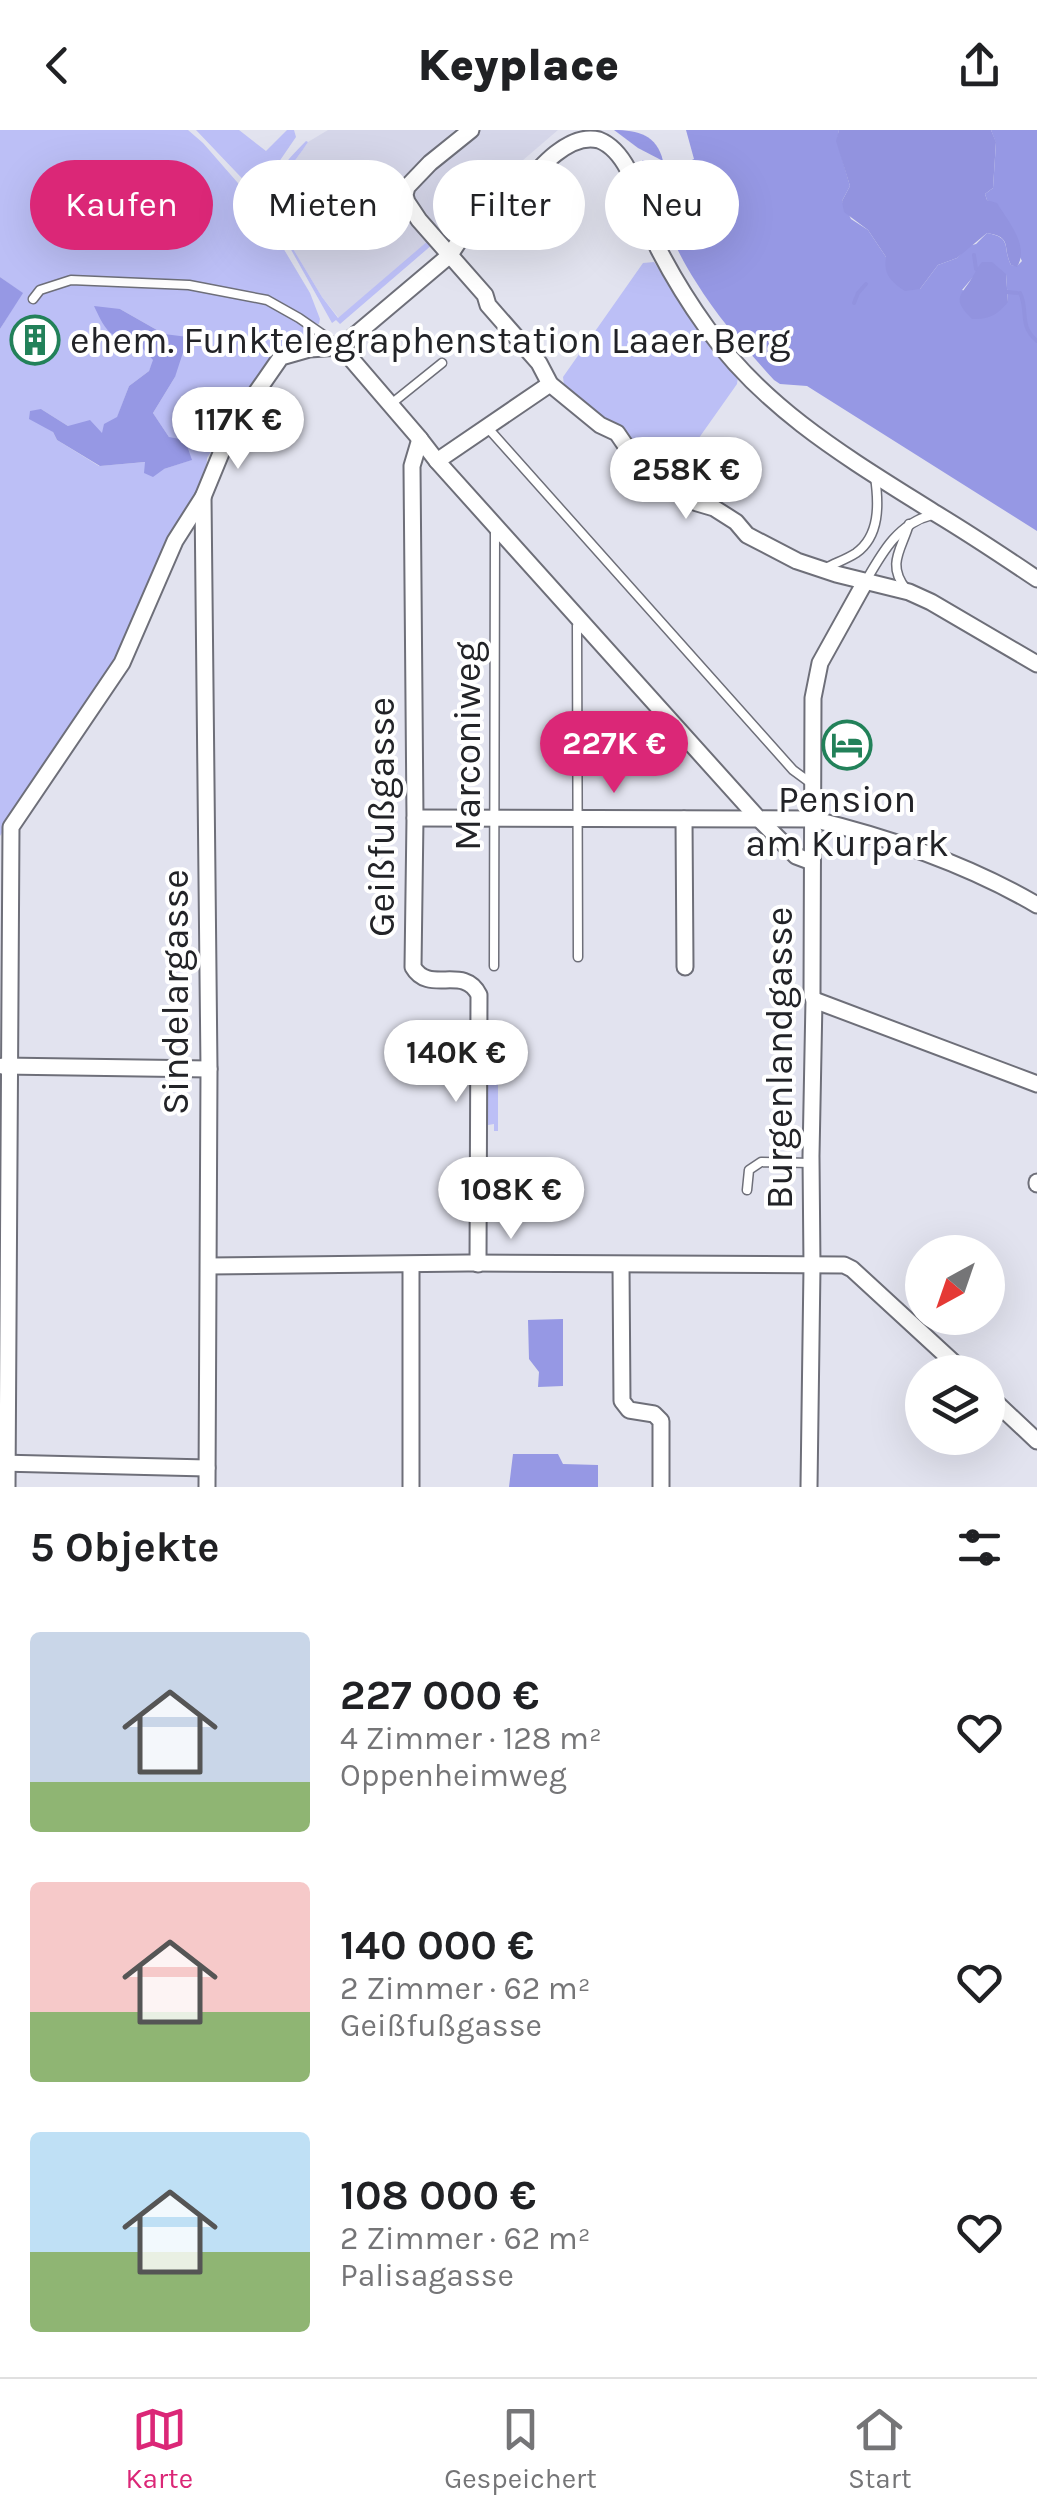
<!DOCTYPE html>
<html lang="de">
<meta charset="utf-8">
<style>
:root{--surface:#fff;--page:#f6f6f6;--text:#202124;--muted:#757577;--line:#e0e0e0;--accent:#db2777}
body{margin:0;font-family:Karla,sans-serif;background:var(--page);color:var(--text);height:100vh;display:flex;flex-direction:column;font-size:38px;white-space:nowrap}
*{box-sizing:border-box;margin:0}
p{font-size:32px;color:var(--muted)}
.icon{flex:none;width:55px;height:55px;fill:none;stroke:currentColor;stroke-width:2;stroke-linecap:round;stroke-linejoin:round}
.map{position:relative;height:1357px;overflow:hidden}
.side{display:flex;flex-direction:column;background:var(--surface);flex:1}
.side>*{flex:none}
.banner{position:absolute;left:30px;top:30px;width:978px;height:90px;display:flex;gap:20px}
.needle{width:65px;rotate:220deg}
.buttons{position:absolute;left:905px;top:1105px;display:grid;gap:20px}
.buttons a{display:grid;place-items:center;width:100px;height:100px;border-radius:50%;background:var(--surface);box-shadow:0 10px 40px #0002;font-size:50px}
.price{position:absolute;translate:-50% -85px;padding:0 22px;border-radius:35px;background:#fff;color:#222;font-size:32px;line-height:65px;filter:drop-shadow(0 2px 5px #0008)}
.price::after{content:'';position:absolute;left:50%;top:60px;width:30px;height:22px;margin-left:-15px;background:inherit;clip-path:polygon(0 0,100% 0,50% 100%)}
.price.selected{background:var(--accent);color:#fff}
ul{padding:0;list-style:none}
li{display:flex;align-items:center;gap:30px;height:250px;padding:0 30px}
li span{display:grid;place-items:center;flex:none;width:280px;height:200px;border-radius:10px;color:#555}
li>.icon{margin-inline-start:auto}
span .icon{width:120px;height:120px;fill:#fffc;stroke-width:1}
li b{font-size:42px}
h2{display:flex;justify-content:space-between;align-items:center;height:120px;padding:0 30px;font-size:42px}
.pill{padding:0 35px;border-radius:45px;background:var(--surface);box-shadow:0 10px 40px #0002;font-size:35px;line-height:90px}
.pill.selected{background:var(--accent);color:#fff}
header{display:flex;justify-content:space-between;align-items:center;height:130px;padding:0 30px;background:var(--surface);font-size:45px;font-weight:800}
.menu{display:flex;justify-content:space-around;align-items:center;height:140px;border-top:2px solid var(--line);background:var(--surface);font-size:28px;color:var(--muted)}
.menu a{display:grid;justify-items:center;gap:5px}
.menu .selected{color:var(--accent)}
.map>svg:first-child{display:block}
</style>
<header><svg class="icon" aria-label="back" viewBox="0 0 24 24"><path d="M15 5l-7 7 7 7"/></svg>Keyplace<svg class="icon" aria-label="share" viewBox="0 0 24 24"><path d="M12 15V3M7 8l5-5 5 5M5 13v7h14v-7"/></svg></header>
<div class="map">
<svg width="1037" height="1357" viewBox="0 0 1037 1357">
<rect width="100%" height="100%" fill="#e2e3ef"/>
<polygon fill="#d5d6e9" points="328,0 558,0 339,188 322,167 271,82 271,69 279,53 308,12"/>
<g fill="#bcbff6" fill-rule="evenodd">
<path d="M0,0H188L203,13L258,76L310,163L320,189L319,194L298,191L313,202L312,209L306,213L293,217L221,306L207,328L206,345L118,531L0,706V199L22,163L0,147ZM120,179L164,204L175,247L153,283L169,307L191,330L164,339L146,332L99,336L57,310L41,279L68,296L102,304L117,288L129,256L149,241L154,230L135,210Z"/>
<polygon points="196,0 239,0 266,21 287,0 294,0 296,7 257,64"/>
<path d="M306,11L308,12C294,34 272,55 271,82L322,167L338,188L429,110L433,114L340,194L336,190L332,193L270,82C266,52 286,31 306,11Z"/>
<polygon points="654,132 695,194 738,247 737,254 677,339 671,341 595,282 564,255 563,247 643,133"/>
<polygon points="488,917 498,917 498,1001 494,1001 494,994 488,995 488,931 494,932 494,926 488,927"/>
</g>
<g fill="#9698e4" fill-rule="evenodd">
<path d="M614,0C638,0 657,5 663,31L638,18Z"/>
<path d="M686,0H839L837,11L850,56L842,71L851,89L868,100L886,127L920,159L938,135L957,128L969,116L976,114L987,103C1013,108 1002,117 1011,135L1017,136L1022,131L992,73L987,70L985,64L993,58L996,13L991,0H1037V401L807,256L780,254L774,250C746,219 718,188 696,152C672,115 656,72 642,30L671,40L694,29ZM1006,144L1008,172L962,160L973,147Z"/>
<polygon points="0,147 23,163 0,199"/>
<path d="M94,176L120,179L164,204L188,207L175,247L153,283L169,307L185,310L192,330L164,339L153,347L144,343L145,332L100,336L57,310L53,302L29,289L30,281L41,279L68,296L90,290L102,303L104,294L117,287L129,256L149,241L153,230L135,210C110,211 104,197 94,176Z"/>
<polygon points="563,1189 563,1256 538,1257 539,1242 529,1229 528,1190"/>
<polygon points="513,1324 558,1324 563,1334 598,1335 598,1357 509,1357"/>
</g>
<g fill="#9293df">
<path d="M839,0H991L996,12L993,58L985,64L987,70L997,73C1008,91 1030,116 1017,137L1011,135C1002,117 1013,107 987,103L957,128L938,135L920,159L905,161C891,152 883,144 886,127L868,100L844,82L842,71L850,56L836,11Z"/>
<path d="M982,132H992L1006,144L1008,172C997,185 989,190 972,189C950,167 962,166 973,146C976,141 978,136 982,132Z"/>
</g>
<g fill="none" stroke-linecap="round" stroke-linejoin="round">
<g stroke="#9293df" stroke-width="4">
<polyline points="974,125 976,139"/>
<polyline points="1007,162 1017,163"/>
<path d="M1020,163C1029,181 1018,195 1037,211"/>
<polyline points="854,173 858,163 866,154"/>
</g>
<g stroke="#6e6f79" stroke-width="11">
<g id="service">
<polyline points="33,169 40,160 71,150 189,155 267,170 299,188 338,215"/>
<polyline points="391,274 442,233"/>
<polyline points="487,297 793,640 812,654"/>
<path d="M826,438C835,433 847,429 856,423C880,406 879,374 875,347"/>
<path d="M867,449C883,421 899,393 932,385"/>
<path d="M906,459C886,434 902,419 909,394"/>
<polyline points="578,827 577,496 579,491"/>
<polyline points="494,836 495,400"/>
<polyline points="747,1060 749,1040 761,1032 811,1033"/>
</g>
</g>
<g stroke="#6e6f79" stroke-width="19">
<g id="minor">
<polyline points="471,0 430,33 407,57 405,65 407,72 419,90 485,165 488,175 539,233 550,254 600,295 617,303 630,322 675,350 680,360 697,373 714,378 736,392 747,405 797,431 836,444 909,462 931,472 1037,534"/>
<path d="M341,217L450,125C456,116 460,107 469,101C481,95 491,92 501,82C524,59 561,0 599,10C635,24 643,88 659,120C673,147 689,173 707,198C766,281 851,330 935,383C970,404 1003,426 1037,449"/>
<polyline points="341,217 420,309 437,331 758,688 796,726 812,732"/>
<path d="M420,309L412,336L415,688L413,837C429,865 464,834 479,865L478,1134"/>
<polyline points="437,331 550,254"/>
<polyline points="203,367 209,939 207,1357"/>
<path d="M415,688L812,689C891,708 967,734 1037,775"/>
<polyline points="684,689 685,837"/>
<polyline points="814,870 1037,954"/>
<polyline points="3,936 209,939"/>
<polyline points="1037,1052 1037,1054"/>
<polyline points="411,1135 411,1357"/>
<polyline points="621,1135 622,1271 629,1280 654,1284 661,1291 661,1357"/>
<polyline points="209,1136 468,1133 844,1135 852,1139 964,1242"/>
<polyline points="988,1265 1037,1311"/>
<polyline points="0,1333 207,1338"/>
<polyline points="7,1357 11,697 122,533 175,411 203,367 231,299 281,227 309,219 341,217"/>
<polyline points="809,1357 812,1137 811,1026 814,870 812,865 813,568 820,533 865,452"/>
</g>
</g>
<use href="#service" stroke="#fff" stroke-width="8"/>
<use href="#minor" stroke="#fff" stroke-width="15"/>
</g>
<defs>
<g id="building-ring" transform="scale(2.5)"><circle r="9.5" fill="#fff" stroke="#228159" stroke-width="1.5"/><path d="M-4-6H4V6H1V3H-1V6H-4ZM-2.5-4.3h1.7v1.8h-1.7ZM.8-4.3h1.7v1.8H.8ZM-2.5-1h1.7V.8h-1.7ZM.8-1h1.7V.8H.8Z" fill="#228159"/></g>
<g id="hotel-ring" transform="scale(2.5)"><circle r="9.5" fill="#fff" stroke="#228159" stroke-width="1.5"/><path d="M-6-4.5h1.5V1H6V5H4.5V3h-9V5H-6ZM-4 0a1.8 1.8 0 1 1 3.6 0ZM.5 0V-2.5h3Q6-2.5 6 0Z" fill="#228159"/></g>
</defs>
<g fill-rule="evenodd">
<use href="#building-ring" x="35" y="210"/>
<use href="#hotel-ring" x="847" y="615"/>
</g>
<g text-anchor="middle" stroke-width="8" stroke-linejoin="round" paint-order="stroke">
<g font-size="38" fill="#222327" stroke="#fff" text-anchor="start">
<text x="70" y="223">ehem. Funktelegraphenstation Laaer Berg</text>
<text x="847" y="682" text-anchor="middle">Pension<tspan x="847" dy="44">am Kurpark</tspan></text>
</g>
<g font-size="38" fill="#222327" stroke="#fff">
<text transform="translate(467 616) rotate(-90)" y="13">Marconiweg</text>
<text transform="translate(381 687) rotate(-90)" y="13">Geißfußgasse</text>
<text transform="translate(175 862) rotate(-90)" y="13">Sindelargasse</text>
<text transform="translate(779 928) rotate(-90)" y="13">Burgenlandgasse</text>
</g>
</g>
</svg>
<div class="buttons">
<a><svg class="needle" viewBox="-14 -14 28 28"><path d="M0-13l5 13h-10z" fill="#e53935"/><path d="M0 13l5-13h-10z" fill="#757577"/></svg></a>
<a><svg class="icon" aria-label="layers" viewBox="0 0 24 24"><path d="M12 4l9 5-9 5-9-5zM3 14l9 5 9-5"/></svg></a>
</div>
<b class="price" style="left:238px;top:342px">117K €</b>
<b class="price" style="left:686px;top:392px">258K €</b>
<b class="price selected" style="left:614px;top:666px">227K €</b>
<b class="price" style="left:456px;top:975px">140K €</b>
<b class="price" style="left:511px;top:1112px">108K €</b>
<div class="banner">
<a class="pill selected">Kaufen</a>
<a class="pill">Mieten</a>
<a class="pill">Filter</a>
<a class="pill">Neu</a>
</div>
</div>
<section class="side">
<h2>5 Objekte<svg class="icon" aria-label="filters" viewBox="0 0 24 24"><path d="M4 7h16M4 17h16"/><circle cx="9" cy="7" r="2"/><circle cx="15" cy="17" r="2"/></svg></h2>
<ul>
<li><span style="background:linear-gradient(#c9d6e8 75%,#8fb573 0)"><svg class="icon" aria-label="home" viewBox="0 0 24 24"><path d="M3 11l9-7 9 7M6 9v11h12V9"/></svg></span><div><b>227 000 €</b><p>4 Zimmer · 128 m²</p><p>Oppenheimweg</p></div><svg class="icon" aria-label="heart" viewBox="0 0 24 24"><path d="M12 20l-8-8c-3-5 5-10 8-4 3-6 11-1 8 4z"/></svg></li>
<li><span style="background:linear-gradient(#f6c9c9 65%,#8fb573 0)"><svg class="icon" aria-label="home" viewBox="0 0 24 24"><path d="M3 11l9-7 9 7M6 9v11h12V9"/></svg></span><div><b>140 000 €</b><p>2 Zimmer · 62 m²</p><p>Geißfußgasse</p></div><svg class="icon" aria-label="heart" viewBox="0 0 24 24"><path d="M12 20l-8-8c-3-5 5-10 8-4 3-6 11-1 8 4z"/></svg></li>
<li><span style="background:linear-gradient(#bfe0f5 60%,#8fb573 0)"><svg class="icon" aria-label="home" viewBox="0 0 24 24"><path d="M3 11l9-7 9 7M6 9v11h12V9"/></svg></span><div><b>108 000 €</b><p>2 Zimmer · 62 m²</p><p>Palisagasse</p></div><svg class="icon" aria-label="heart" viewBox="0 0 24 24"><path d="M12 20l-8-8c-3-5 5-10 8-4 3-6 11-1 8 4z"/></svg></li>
</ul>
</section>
<nav class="menu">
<a class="selected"><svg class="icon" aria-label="map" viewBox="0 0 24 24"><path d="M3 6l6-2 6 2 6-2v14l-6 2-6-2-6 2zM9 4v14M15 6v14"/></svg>Karte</a>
<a><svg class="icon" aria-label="saved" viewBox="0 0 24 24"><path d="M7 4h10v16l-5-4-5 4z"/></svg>Gespeichert</a>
<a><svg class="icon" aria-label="home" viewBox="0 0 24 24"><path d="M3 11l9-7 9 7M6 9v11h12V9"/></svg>Start</a>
</nav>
